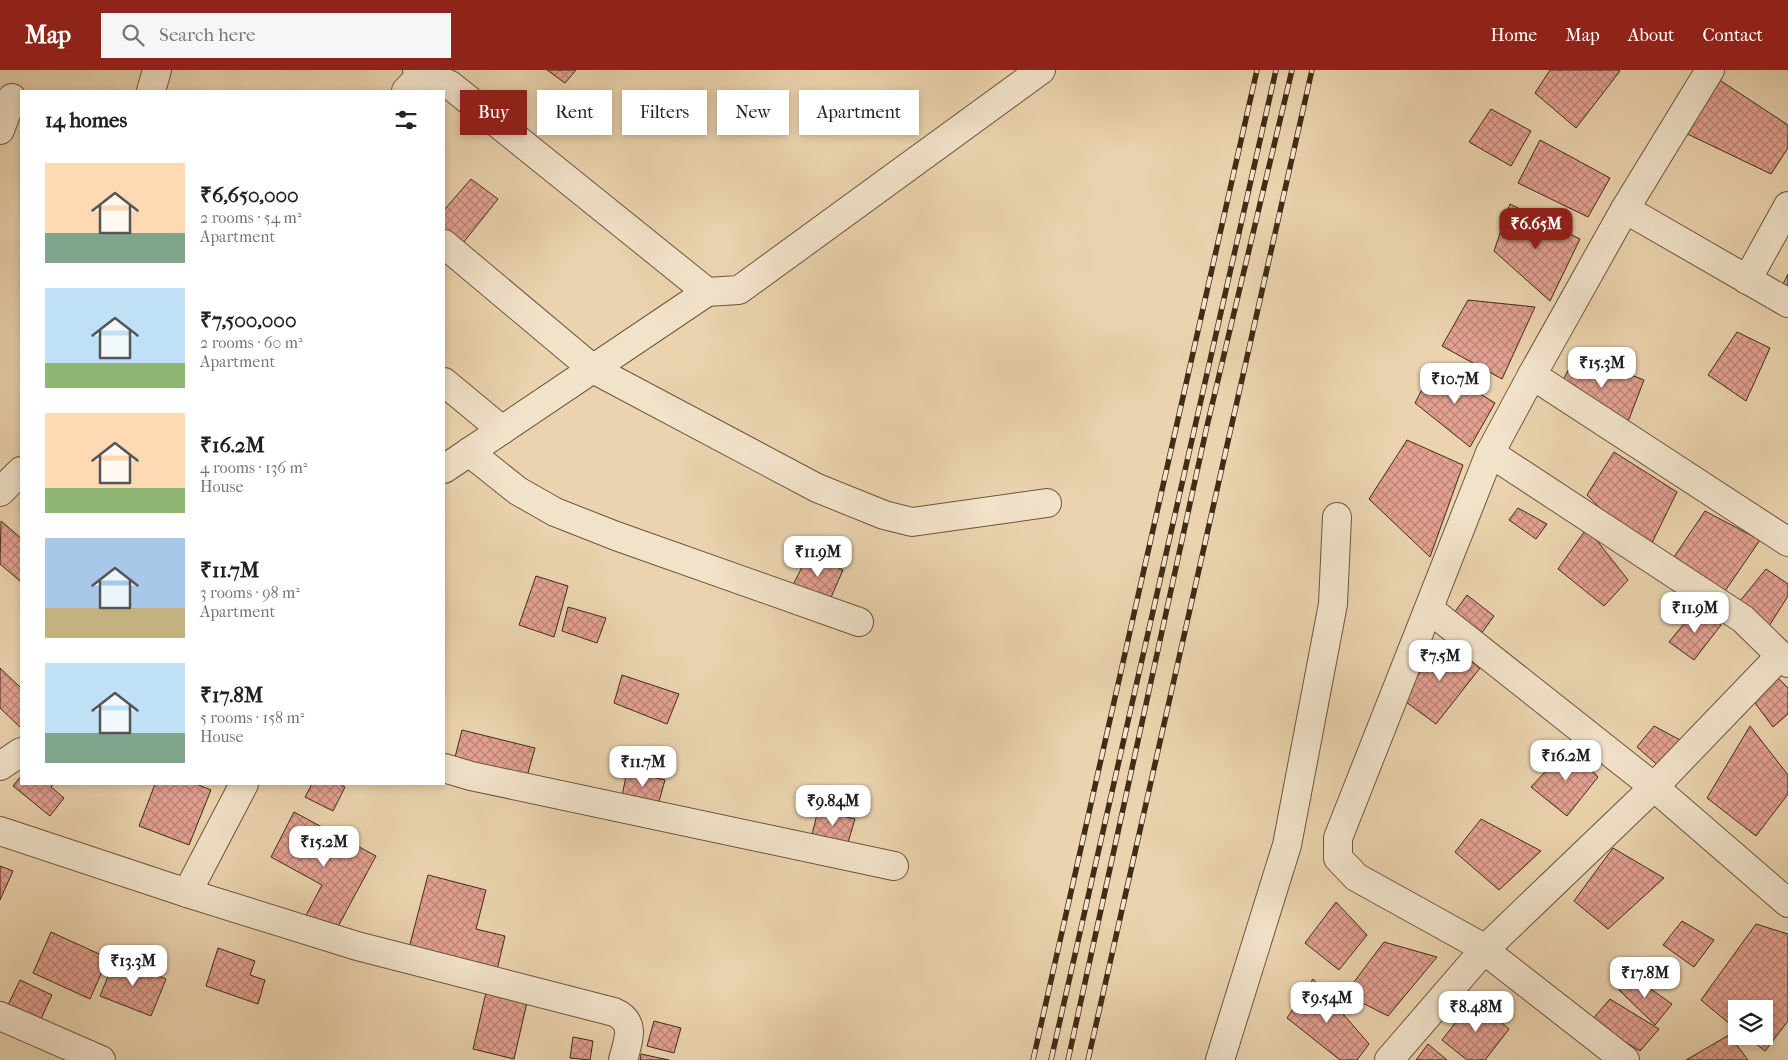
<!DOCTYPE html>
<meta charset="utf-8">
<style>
:root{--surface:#fff;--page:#f6f6f6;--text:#222;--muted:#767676;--accent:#8f2418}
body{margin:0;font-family:"IM FELL French Canon",serif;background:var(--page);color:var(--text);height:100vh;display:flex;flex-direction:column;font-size:19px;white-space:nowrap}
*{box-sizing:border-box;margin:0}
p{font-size:16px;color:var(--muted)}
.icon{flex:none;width:28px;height:28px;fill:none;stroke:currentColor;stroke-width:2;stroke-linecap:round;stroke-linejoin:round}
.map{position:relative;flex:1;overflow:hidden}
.sheet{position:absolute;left:20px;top:20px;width:425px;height:695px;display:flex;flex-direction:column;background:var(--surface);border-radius:0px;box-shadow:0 2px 8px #0003}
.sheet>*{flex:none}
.banner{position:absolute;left:460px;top:20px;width:475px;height:45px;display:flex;gap:10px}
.buttons{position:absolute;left:1728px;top:930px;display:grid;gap:10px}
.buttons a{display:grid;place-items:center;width:45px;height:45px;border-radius:0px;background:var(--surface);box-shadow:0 2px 8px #0003;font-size:25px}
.price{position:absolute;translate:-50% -42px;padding:0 11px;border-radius:10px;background:#fff;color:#222;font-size:16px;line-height:32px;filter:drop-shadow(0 1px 2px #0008)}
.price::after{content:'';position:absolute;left:50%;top:30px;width:15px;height:11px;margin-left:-8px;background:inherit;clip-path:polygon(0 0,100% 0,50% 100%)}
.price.current{background:var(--accent);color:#fff}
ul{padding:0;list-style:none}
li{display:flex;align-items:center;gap:15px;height:125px;padding:0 25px}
li span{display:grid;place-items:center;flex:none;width:140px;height:100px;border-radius:0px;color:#555}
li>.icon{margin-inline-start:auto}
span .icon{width:60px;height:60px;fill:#fffc;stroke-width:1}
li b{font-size:21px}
h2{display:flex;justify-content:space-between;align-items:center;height:60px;padding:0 25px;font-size:21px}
.pill{padding:0 18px;border-radius:0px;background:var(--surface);box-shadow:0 2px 8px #0003;font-size:18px;line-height:45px}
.pill.current{background:var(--accent);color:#fff}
header{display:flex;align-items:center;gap:30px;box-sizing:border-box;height:70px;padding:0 25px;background:var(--accent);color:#fff}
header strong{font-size:24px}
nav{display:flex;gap:28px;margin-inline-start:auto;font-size:18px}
.search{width:350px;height:45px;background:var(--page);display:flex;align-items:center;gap:12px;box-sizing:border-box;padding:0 18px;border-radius:0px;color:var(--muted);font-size:19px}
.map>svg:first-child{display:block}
</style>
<header>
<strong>Map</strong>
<div class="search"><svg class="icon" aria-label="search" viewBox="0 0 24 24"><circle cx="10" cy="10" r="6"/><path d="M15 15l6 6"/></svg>Search here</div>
<nav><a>Home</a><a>Map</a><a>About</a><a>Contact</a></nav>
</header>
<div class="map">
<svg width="1788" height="990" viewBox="0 0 1788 990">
<defs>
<pattern id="building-cross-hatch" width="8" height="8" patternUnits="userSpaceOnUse" patternTransform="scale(1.25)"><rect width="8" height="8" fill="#e3a192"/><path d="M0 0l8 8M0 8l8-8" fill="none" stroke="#ba8376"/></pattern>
</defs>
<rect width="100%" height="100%" fill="#ead3ae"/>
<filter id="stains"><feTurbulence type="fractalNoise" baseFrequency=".004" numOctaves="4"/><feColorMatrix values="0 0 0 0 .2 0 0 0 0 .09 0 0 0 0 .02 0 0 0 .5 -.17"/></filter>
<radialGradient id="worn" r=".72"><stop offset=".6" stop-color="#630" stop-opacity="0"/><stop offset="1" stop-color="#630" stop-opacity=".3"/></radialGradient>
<g fill="url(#building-cross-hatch)" stroke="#422c14">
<polygon points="547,0 576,0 565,13"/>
<polygon points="1550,0 1618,0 1620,1 1576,58 1535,23"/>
<polygon points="1718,9 1788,55 1788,78 1771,104 1675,58"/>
<polygon points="1491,39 1531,61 1511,96 1469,72"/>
<polygon points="1540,70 1610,108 1588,147 1518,113"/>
<polygon points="471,109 498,129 463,173 444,160 444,140"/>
<polygon points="1510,134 1580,169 1550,231 1494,181"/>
<polygon points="1788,204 1788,220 1782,216"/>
<polygon points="1468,230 1535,237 1502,309 1442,276"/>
<polygon points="1737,262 1770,278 1746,331 1708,305"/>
<polygon points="1577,284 1644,310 1626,357 1557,321"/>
<polygon points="1434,296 1495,333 1470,377 1415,333"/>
<polygon points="1407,370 1463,395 1430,487 1369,429"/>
<polygon points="1614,382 1677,422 1646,485 1587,425"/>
<polygon points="1518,438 1547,454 1536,469 1509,450"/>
<polygon points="1705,441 1760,470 1725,521 1674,487"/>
<polygon points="1,451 21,468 21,512 0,494"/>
<polygon points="1587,458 1628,510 1604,536 1558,499"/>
<polygon points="809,483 843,500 829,532 792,517"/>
<polygon points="1766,499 1788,514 1788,526 1769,556 1740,531"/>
<polygon points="536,506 568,516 554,567 519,555"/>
<polygon points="1467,525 1494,546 1481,564 1454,543"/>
<polygon points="568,537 606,548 597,573 562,561"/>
<polygon points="1696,539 1721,555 1694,590 1669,572"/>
<polygon points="1442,570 1480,598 1436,654 1402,629"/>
<polygon points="0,598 21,618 21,658 0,638"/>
<polygon points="622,605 679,624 667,654 614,633"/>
<polygon points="1776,606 1788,618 1788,644 1773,657 1755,633"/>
<polygon points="1654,656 1682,671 1661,698 1637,677"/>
<polygon points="1750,656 1788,705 1788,724 1756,766 1707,728"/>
<polygon points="462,660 535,678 526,710 454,691"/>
<polygon points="1569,676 1598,707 1567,746 1531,717"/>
<polygon points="627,701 665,710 658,735 622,726"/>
<polygon points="21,706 21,714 53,714 51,717 64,728 50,746 13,716"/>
<polygon points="155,714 196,714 211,720 189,775 139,756"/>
<polygon points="312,714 339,714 345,717 333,741 305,727"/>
<polygon points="818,740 855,749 847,776 812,765"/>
<polygon points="294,742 376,786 334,864 304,849 322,815 271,787"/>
<polygon points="1481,749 1541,781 1499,820 1455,782"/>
<polygon points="1613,778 1664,808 1608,859 1574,831"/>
<polygon points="0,796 13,801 0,830"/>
<polygon points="428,805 486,820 476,859 505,866 497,900 409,878"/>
<polygon points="1336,832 1367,865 1339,900 1305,873"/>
<polygon points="1682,851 1714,870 1694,897 1663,875"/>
<polygon points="1756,854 1788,864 1788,951 1765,981 1746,966 1764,966 1764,939 1736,939 1736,959 1701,930"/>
<polygon points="51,862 108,888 90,929 33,903"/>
<polygon points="1384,872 1437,887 1388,946 1345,924"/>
<polygon points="218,878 255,891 250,905 265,910 258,934 206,916"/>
<polygon points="115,889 166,909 151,946 100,926"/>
<polygon points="1631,905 1672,934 1655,955 1619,920"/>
<polygon points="1313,909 1369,974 1357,990 1340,990 1287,948"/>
<polygon points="20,910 52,925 40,951 7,937"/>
<polygon points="487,918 528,928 514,989 473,979"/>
<polygon points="1474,929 1509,959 1485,990 1467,990 1442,970"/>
<polygon points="1610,929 1659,959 1640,981 1591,951"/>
<polygon points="654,951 681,958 674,983 647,976"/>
<polygon points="1729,965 1748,990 1686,990"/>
<polygon points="573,967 593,971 590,990 570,988"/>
<polygon points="1428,974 1447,990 1416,990"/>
<polygon points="641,984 669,990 640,990"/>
</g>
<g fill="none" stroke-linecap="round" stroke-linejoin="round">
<g stroke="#6c563a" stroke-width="30">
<g id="minor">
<polyline points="417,0 450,15 707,222 739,220 1041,0"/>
<polyline points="151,21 157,0"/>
<polyline points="406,21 426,0"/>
<polyline points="0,60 12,28"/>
<polyline points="1625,139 1788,233"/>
<polyline points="444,174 593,299 817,418 884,445 912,452 1047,433"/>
<polyline points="1747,210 1788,136"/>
<polyline points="1532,305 1788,472"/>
<polyline points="444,312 502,360"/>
<polyline points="469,382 518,421 555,442 616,466 859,552"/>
<polyline points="1490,383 1743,549 1788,593"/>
<polyline points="444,399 707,222"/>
<polyline points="0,422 21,401"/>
<polyline points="1429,539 1654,717 1788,833"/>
<polyline points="0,696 21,682"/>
<polyline points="444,698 471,706 894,796"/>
<path d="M0,761L187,823L357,876L614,942C637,952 628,971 623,990"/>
<polyline points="187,823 244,714"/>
<polyline points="0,946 101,990"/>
<polyline points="1220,990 1287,775 1333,534 1337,447"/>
<polyline points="1389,990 1484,880 1654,717 1780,586"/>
<polyline points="1625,990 1475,873 1356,807 1338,788 1338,768 1490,383 1532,305 1625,139 1710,0"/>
</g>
</g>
<use href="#minor" stroke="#f1e2ca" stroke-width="28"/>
<g stroke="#422c14" stroke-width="5.5">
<g id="rail">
<polyline points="1033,990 1257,0"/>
<polyline points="1051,990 1276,0"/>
<polyline points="1068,990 1207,356 1292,0"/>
<polyline points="1088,990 1312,0"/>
</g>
</g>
<use href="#rail" stroke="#f1e2ca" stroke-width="4" stroke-dasharray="11" stroke-linecap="butt"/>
</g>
<rect width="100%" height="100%" filter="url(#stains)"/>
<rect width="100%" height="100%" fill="url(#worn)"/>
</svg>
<div class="buttons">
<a><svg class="icon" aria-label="layers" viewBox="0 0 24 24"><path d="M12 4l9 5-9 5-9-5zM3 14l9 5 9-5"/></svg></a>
</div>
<b class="price current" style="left:1536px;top:180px">₹6.65M</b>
<b class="price" style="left:1602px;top:319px">₹15.3M</b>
<b class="price" style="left:1455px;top:335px">₹10.7M</b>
<b class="price" style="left:818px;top:508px">₹11.9M</b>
<b class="price" style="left:1695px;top:564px">₹11.9M</b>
<b class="price" style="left:1440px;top:612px">₹7.5M</b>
<b class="price" style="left:1566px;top:712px">₹16.2M</b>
<b class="price" style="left:643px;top:718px">₹11.7M</b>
<b class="price" style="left:833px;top:757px">₹9.84M</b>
<b class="price" style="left:324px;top:798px">₹15.2M</b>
<b class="price" style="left:133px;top:917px">₹13.3M</b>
<b class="price" style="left:1645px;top:929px">₹17.8M</b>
<b class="price" style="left:1327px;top:954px">₹9.54M</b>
<b class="price" style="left:1476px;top:963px">₹8.48M</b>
<div class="banner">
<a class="pill current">Buy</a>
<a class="pill">Rent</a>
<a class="pill">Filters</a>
<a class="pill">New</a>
<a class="pill">Apartment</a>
</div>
<section class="sheet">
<h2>14 homes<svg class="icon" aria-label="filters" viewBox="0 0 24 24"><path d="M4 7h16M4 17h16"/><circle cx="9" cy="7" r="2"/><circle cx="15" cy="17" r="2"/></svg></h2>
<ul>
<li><span style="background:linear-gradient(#ffd9b3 70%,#7fa58c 0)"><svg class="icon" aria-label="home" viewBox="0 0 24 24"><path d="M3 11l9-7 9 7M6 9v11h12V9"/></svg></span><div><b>₹6,650,000</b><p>2 rooms · 54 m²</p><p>Apartment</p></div></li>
<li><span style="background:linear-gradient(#bfe0f5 75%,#8fb573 0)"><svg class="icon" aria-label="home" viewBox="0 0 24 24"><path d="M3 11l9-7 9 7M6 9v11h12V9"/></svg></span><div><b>₹7,500,000</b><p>2 rooms · 60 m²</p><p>Apartment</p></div></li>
<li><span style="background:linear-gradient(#ffd9b3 75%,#8fb573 0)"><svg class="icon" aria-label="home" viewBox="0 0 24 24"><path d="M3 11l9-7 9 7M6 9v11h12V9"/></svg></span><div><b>₹16.2M</b><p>4 rooms · 136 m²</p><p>House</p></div></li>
<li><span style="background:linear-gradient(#a9c7e8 70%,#c2b280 0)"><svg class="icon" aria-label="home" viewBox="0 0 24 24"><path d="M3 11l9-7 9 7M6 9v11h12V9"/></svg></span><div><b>₹11.7M</b><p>3 rooms · 98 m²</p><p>Apartment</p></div></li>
<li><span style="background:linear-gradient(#bfe0f5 70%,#7fa58c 0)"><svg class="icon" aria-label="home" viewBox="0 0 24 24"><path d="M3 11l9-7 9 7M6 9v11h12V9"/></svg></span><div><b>₹17.8M</b><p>5 rooms · 158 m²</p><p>House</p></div></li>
</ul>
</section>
</div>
